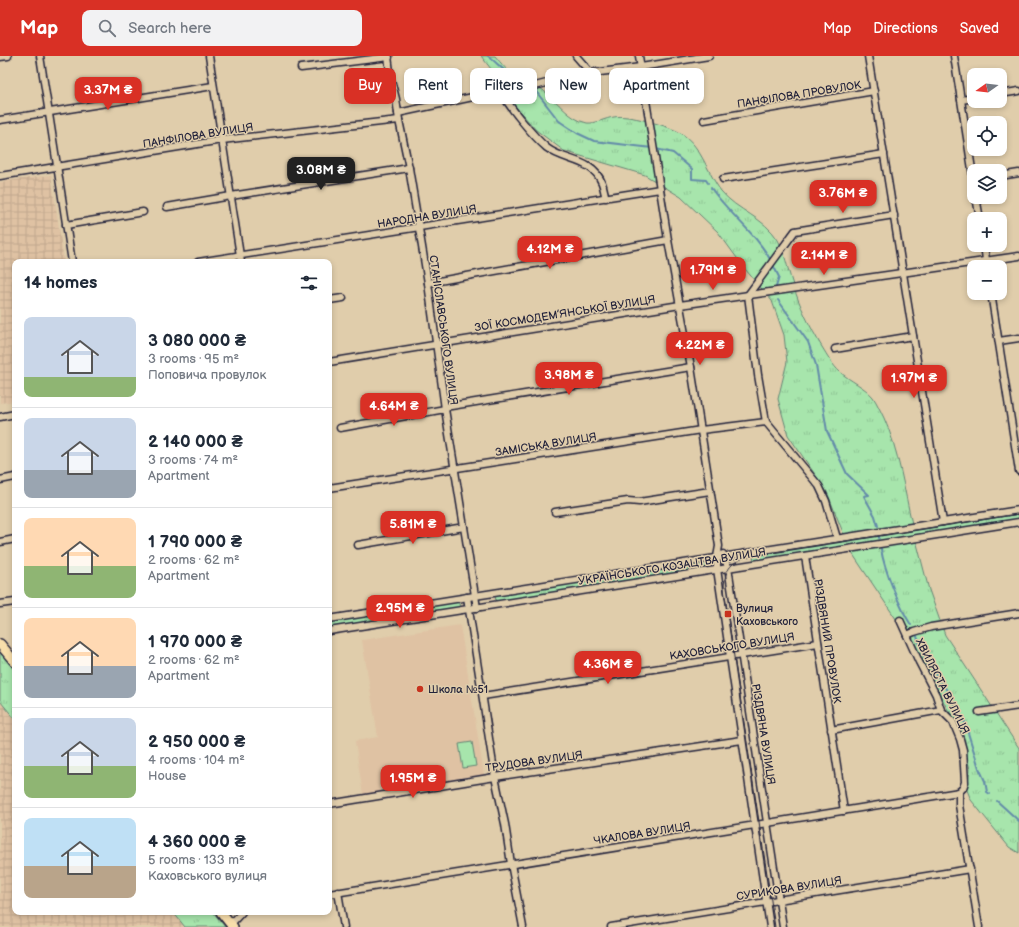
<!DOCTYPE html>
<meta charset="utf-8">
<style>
:root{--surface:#fff;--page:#f2f2f3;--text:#1f2937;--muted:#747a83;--line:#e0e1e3;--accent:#d93025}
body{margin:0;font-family:"Balsamiq Sans",sans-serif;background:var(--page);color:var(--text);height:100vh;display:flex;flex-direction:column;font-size:15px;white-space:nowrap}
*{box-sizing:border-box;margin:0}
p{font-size:13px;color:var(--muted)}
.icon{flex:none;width:22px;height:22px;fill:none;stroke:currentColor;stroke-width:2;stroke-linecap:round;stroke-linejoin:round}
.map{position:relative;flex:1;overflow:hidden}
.sheet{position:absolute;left:12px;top:203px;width:320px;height:656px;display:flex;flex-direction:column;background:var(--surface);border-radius:8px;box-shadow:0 2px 6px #0003}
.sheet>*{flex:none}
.hud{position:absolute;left:344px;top:12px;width:380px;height:36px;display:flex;gap:8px}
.needle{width:26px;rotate:256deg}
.buttons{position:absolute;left:967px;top:12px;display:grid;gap:8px}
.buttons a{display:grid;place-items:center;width:40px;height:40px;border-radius:8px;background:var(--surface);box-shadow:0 2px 6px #0003;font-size:20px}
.price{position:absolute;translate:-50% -34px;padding:0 9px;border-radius:8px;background:var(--accent);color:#fff;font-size:13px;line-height:26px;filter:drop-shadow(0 1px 2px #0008)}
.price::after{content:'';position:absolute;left:50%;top:24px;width:12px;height:9px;margin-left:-6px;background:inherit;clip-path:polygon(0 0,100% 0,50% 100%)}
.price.active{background:#222;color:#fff}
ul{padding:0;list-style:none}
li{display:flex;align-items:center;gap:12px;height:100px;padding:0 12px}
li+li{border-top:1px solid var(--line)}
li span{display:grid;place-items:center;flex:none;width:112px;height:80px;border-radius:8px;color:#555}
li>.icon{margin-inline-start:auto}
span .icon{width:48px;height:48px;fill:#fffc;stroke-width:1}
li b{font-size:17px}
h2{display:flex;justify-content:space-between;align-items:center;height:48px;padding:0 12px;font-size:17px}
.tag{padding:0 14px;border-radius:8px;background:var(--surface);box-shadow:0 2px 6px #0003;font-size:14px;line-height:36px}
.tag.active{background:var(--accent);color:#fff}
header{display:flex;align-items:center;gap:24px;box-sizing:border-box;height:56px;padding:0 20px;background:var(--accent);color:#fff}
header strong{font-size:19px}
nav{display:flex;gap:22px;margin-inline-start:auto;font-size:14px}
.search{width:280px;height:36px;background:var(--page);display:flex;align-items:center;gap:10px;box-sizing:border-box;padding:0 14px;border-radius:8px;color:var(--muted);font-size:15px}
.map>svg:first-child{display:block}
</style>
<header>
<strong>Map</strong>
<div class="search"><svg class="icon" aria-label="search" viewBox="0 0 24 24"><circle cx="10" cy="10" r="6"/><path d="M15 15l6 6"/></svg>Search here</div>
<nav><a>Map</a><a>Directions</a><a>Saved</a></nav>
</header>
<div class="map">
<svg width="1019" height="871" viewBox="0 0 1019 871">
<defs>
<pattern id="industrial-grid" width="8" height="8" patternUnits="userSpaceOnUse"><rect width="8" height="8" fill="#dfc2a3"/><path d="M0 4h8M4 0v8" fill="none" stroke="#bfa68d"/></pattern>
<pattern id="grass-tufts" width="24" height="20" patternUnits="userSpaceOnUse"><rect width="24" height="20" fill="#a7e5ac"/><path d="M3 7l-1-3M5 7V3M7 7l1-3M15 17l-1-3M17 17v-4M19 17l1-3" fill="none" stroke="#8fc495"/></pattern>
</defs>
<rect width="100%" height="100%" fill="#e0cdab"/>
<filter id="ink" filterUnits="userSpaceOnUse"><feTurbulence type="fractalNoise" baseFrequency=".025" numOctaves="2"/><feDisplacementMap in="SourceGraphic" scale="8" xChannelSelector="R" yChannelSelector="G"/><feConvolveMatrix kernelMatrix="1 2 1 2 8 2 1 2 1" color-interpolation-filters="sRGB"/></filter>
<g filter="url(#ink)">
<polygon fill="#dfc2a3" points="460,569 484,719 363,739 355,685 378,681 362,584"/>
<g fill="url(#industrial-grid)">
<polygon points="51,119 64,206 15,206 15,345 0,347 0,126"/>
<polygon points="0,645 15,663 15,856 173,856 185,871 0,871"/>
</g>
<g fill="url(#grass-tufts)" stroke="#648474">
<path d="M481,0H495C501,7 508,16 516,22C525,27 536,28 544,35C559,46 568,63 587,67C595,68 606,62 614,61C628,58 664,69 677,75C701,87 706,115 721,135C737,155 764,161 778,184C785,197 787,211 792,226C799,249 810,271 822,291C827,299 833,310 840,316C850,325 865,331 873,341C877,347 881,356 884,362C899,395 904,433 912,468L844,479L827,436L788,379L778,343L787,306L784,279L772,245L745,213L718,176L681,141L645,119L564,95L536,74L508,42L498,22Z"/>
<polygon points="1019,456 1019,465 754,506 753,497"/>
<polygon points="916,484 929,534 945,579 1019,692 1019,797 1009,791 971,744 967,734 970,713 959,674 935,630 913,583 896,563 850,494"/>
<polygon points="707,504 708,513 496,546 495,538"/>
<polygon points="458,544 460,552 329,573 329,565"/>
<polygon points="0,596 15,615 15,663 0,645"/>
<polygon points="173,856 213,856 225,871 185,871"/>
</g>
<polygon fill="#a7e5ac" stroke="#648474" points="472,686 476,710 463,712 459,688"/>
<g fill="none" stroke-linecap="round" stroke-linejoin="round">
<g stroke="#648ca9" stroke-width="2">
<path d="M488,0C503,11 515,31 535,26"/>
<polyline points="537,34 538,38 559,65 577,77 594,85 652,92"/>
<polyline points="656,93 673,97 692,113 692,123 706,124 708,127"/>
<path d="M711,132C729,158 756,177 771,205"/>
<polyline points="773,209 779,221 776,231"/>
<polyline points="778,244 808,286 816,309 827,375 847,418 869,439 864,440 875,460 878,470"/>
<polyline points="879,481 879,482"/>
<path d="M881,493C884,513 900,552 911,569"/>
<polyline points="916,578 926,604 950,639 959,657"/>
<polyline points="964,664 979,712 985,725 987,736 990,738"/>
<polyline points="997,745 1019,765"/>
</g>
<g stroke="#22223b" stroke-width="9">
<g id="minor">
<polyline points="40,0 72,206"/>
<polyline points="209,0 241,206"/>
<polyline points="388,0 391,24 396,43 399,64 409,112 428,227 445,353 477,552"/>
<polyline points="576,0 590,16"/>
<polyline points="639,0 668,184 691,311 719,490 717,501 717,513 770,871"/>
<polyline points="868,0 943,466"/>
<polyline points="954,0 974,126"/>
<polyline points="0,1 8,0"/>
<polyline points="301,12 389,1"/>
<path d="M501,35C508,50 534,81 547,92C565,106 592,102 602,127C604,132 604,137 606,142"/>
<polyline points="1000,38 1019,35"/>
<polyline points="961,44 974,42"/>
<polyline points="398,57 501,35 535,30 590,16 600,16 641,11 709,0"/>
<polyline points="0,64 213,30"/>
<polyline points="704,64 874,35"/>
<polyline points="0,120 222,84 399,64"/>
<polyline points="1000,120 1019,117"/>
<polyline points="723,123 884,98"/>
<polyline points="976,141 980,163"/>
<polyline points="167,151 231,140 409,112"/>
<polyline points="66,169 143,156"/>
<polyline points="984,189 987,211"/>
<polyline points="198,206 660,133"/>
<polyline points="428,227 668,184"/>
<polyline points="991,237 1019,415"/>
<polyline points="748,239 758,319 766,366 819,430 826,445 837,482"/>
<polyline points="748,239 795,175 894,159"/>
<polyline points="329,244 343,242"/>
<polyline points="999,285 1019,282"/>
<polyline points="835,293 913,280"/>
<polyline points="329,306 680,249 1019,200"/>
<polyline points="445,351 691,311"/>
<polyline points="0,361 15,358"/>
<polyline points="340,372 445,353"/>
<polyline points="0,424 15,421"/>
<polyline points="329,432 701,374 766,366"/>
<polyline points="555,456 628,445 639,446 710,435"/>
<polyline points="0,486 15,483"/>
<polyline points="358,489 464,471"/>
<polyline points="723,498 728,511 783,871"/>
<polyline points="805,500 844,755"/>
<polyline points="467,541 495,721 505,768 511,808 523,871"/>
<polyline points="0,548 15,546"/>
<polyline points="329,563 1019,454"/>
<polyline points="900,564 919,606 936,639 941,654 953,666 960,683 963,694 965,726 963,732 959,736 959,749 979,871"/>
<polyline points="329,575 1019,466"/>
<polyline points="907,579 914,576 931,571 1019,557"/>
<polyline points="483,640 818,587"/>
<polyline points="979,656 1019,650"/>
<polyline points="831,674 941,654"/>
<polyline points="329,748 495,721 742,684"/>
<polyline points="338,836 344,871"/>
<polyline points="329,838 959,736"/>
<polyline points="231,868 242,856"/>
<polyline points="611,871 970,813"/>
</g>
</g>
<g stroke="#22223b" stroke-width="12">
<g id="highway">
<polyline points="0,588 15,606"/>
<polyline points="221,856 233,871"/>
</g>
</g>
<use href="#minor" stroke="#e0cdab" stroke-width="6"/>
<use href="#highway" stroke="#f8deab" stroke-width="9"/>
<path stroke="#22223b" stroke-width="1" d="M775,871L724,535C724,515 729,507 748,500L1019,458"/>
</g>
</g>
<g fill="#c8321e" stroke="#e0cdab" stroke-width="1.5">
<rect x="724" y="554" width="8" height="8" rx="2"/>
<circle cx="420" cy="633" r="4"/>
</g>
<g text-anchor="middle" stroke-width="3" stroke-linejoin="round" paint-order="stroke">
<g font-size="11" fill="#22223b" stroke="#e0cdab">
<text transform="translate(799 38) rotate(-9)" y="4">ПАНФІЛОВА ПРОВУЛОК</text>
<text transform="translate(198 79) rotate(-9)" y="4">ПАНФІЛОВА ВУЛИЦЯ</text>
<text transform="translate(427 160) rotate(-9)" y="4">НАРОДНА ВУЛИЦЯ</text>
<text transform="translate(565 257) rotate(-9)" y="4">ЗОЇ КОСМОДЕМ’ЯНСЬКОЇ ВУЛИЦЯ</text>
<text transform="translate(444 274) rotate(82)" y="4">СТАНІСЛАВСЬКОГО ВУЛИЦЯ</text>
<text transform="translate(546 388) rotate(-9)" y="4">ЗАМІСЬКА ВУЛИЦЯ</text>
<text transform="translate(672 510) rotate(-9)" y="4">УКРАЇНСЬКОГО КОЗАЦТВА ВУЛИЦЯ</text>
<text transform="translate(828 585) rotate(81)" y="4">РІЗДВЯНИЙ ПРОВУЛОК</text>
<text transform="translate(732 590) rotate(-9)" y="4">КАХОВСЬКОГО ВУЛИЦЯ</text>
<text transform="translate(943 630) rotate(63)" y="4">ХВИЛЯСТА ВУЛИЦЯ</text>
<text transform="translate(764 678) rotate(81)" y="4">РІЗДВЯНА ВУЛИЦЯ</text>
<text transform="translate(534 705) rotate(-8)" y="4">ТРУДОВА ВУЛИЦЯ</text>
<text transform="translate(642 777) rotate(-9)" y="4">ЧКАЛОВА ВУЛИЦЯ</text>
<text transform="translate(789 832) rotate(-9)" y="4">СУРИКОВА ВУЛИЦЯ</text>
</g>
<g font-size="11" fill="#22223b" stroke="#e0cdab" text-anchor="start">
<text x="736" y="556">Вулиця<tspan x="736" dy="13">Каховського</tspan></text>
<text x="428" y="637">Школа №51</text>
</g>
</g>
</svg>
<div class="buttons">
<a><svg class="needle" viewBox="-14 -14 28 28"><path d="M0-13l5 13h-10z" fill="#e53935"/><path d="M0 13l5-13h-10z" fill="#747a83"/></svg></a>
<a><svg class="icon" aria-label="locate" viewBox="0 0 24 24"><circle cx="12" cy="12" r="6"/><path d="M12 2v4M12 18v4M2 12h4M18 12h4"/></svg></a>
<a><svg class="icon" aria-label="layers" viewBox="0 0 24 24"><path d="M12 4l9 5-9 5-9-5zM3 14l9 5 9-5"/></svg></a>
<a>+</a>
<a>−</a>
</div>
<b class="price" style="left:108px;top:55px">3.37M ₴</b>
<b class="price active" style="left:321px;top:135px">3.08M ₴</b>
<b class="price" style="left:843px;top:158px">3.76M ₴</b>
<b class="price" style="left:550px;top:214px">4.12M ₴</b>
<b class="price" style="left:824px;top:220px">2.14M ₴</b>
<b class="price" style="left:713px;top:235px">1.79M ₴</b>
<b class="price" style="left:700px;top:310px">4.22M ₴</b>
<b class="price" style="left:569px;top:340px">3.98M ₴</b>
<b class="price" style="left:914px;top:343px">1.97M ₴</b>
<b class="price" style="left:394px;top:371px">4.64M ₴</b>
<b class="price" style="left:413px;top:489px">5.81M ₴</b>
<b class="price" style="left:400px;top:573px">2.95M ₴</b>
<b class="price" style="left:608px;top:629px">4.36M ₴</b>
<b class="price" style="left:413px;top:743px">1.95M ₴</b>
<div class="hud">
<a class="tag active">Buy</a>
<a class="tag">Rent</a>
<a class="tag">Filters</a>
<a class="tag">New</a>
<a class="tag">Apartment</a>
</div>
<section class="sheet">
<h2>14 homes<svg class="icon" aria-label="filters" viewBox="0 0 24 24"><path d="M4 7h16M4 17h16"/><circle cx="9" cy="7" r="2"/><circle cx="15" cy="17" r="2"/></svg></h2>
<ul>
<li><span style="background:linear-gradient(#c9d6e8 75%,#8fb573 0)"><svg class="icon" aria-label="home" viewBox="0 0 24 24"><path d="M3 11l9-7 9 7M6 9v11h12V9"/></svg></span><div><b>3 080 000 ₴</b><p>3 rooms · 95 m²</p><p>Поповича провулок</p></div></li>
<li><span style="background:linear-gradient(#c9d6e8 65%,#9aa5b1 0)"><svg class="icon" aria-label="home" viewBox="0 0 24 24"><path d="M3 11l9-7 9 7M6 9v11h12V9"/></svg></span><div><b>2 140 000 ₴</b><p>3 rooms · 74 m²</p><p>Apartment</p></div></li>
<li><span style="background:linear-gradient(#ffd9b3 60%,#8fb573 0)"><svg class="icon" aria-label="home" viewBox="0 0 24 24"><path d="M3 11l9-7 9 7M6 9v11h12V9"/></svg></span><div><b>1 790 000 ₴</b><p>2 rooms · 62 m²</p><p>Apartment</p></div></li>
<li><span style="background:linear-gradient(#ffd9b3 60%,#9aa5b1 0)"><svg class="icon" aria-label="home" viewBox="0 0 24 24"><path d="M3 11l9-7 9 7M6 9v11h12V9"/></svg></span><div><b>1 970 000 ₴</b><p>2 rooms · 62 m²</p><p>Apartment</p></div></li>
<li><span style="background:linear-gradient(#c9d6e8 60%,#8fb573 0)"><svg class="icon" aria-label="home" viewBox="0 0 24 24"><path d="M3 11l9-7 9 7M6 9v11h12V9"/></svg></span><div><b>2 950 000 ₴</b><p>4 rooms · 104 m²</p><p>House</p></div></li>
<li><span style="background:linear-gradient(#bfe0f5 60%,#b9a48a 0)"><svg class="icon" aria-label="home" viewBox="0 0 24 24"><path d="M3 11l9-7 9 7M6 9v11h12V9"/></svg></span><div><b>4 360 000 ₴</b><p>5 rooms · 133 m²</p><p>Каховського вулиця</p></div></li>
</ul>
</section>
</div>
